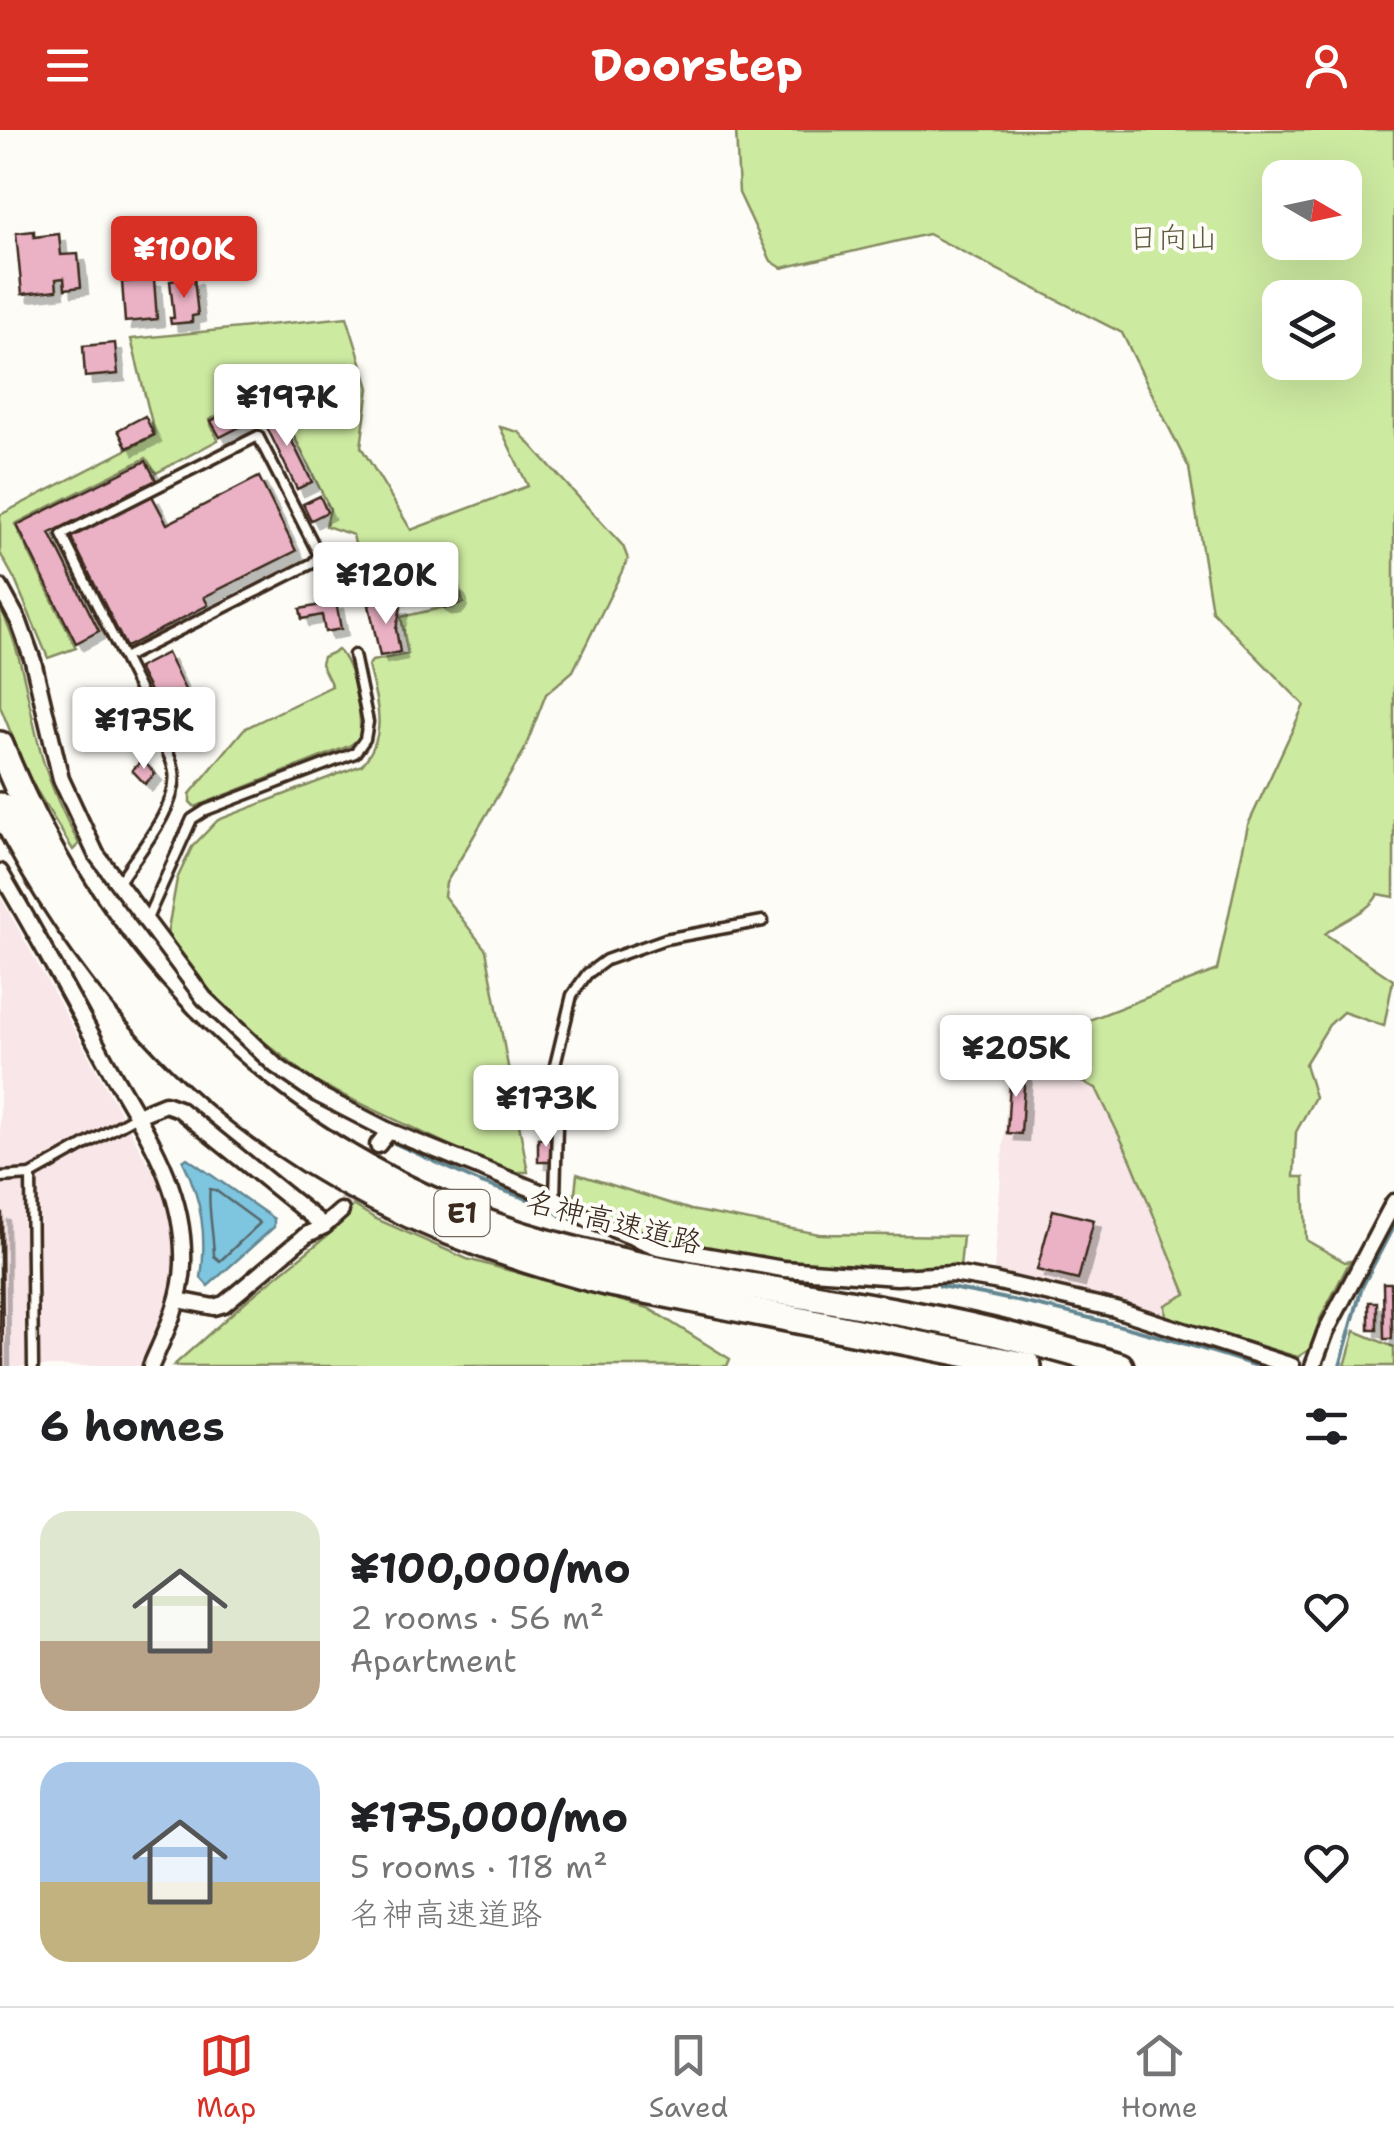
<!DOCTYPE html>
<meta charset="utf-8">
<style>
:root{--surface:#fff;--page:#f6f6f6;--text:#202124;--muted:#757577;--line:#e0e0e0;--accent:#d93025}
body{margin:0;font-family:"Shantell Sans","Klee One",sans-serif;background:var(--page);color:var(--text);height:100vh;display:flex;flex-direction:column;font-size:38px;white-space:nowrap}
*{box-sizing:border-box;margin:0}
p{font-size:32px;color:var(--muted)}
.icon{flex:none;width:55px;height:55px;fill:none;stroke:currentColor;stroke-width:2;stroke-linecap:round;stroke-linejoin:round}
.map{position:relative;height:1236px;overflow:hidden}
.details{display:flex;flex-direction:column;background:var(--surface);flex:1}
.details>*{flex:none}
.needle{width:65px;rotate:99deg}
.fabs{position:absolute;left:1262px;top:30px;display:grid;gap:20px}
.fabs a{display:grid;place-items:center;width:100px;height:100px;border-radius:20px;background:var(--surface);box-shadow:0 10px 40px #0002;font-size:50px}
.price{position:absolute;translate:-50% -85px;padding:0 22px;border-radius:10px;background:#fff;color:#222;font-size:32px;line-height:65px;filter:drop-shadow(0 2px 5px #0008)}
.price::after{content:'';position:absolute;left:50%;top:60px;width:30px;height:22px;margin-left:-15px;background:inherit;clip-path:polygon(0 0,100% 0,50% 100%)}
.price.on{background:var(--accent);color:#fff}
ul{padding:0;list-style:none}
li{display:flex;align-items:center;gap:30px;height:250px;padding:0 40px}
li+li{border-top:2px solid var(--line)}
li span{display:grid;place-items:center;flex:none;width:280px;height:200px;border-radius:30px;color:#555}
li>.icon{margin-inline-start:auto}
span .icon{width:120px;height:120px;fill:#fffc;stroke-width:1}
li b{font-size:42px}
h2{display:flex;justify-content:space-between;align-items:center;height:120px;padding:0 40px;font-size:42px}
header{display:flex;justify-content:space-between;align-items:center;height:130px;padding:0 40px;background:var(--accent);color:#fff;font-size:45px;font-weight:700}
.tabs{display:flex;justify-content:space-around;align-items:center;height:140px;border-top:2px solid var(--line);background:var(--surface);font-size:28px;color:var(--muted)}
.tabs a{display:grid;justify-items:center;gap:5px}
.tabs .on{color:var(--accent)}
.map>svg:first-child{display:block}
</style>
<header><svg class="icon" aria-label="menu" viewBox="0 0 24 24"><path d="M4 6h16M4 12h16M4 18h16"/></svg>Doorstep<svg class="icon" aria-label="person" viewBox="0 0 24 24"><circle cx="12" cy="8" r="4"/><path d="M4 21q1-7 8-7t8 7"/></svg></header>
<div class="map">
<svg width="1394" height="1236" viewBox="0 0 1394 1236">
<defs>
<filter id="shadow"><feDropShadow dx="7" dy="7" stdDeviation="0" flood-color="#0004"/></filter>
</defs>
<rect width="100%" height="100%" fill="#fdfcf7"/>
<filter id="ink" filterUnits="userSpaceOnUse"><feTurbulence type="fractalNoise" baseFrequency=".01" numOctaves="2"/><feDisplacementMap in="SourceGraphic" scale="20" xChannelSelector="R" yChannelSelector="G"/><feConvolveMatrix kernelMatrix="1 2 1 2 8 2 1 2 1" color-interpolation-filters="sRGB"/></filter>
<g filter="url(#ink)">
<g fill="#f8e6e8">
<polygon points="0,766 158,1051 170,1085 174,1120 172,1154 162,1188 142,1236 0,1236"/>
<polygon points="1010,921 1096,958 1131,1030 1187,1165 1165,1174 1166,1187 994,1142"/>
</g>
<g fill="#cdeaa1" stroke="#848a60" stroke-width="2.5" fill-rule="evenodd">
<path d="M736,0H1394V767L1378,764C1369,783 1341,790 1325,804L1393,850L1384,896L1343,882L1329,895L1305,934L1315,967L1296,1002L1294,1047H1304L1306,1110L1345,1132L1350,1131L1320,1189L1310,1219L1298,1227L1166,1187L1165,1175L1186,1164L1131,1030L1096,958L1010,921L1217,840L1248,695L1304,575L1212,481L1189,338L1122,203L928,104L782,138L771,131L739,63ZM1280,48H1345V112H1280ZM1280,168H1345V232H1280Z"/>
<path d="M347,187L369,258L361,317L411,400L528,356L500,297L519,302L623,416L628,429L573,541L546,564L524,621L446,753L444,766L486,820L528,1042H506L315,952L242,894L204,855L167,805L177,749L192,717L218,690L362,635C389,603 377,573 368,536L372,531L408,524L401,487L463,473L458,451L382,424L358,427L353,405L326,396L330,379L280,277L261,285L251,268L209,290L218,310L156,343L146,328L15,394L76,518L48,528L15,450L0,423V385L155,305L131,209Z"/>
<path d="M0,477C24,525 28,577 42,627C51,658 64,686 79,714L73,720L30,650L0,576Z"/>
<path d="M338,520C354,535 363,588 359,609L349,616L195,677L190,672V664L244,599L332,556L321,534L323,527Z"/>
<path d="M577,1044L691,1080L819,1104L963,1106L960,1138C841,1139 678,1132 574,1072Z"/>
<polygon points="353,1075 376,1089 467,1129 648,1178 730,1229 727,1236 173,1236 246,1171 333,1101"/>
<polygon points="1355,1201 1394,1217 1394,1236 1345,1236"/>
</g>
<path fill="#7ec5df" stroke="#638792" stroke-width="2.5" d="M187,1028L274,1089V1097L208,1156L201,1148C207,1106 202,1070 183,1031Z"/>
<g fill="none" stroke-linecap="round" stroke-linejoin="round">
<path stroke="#56686b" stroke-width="2.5" d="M210,1059L215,1060L260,1093L220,1131L214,1126C214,1109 207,1072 210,1059Z"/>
<g stroke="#638792" stroke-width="4">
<polyline points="392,1012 479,1052 548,1076 565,1089"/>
<path d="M940,1156C1048,1175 1152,1202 1257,1236"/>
<polyline points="1340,1236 1362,1157 1394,1095"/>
</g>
</g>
<g fill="#ebb2c5" stroke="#3b2a1e" stroke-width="2.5" filter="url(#shadow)">
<polygon points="34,101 34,107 59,104 61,125 78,124 81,157 65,159 64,148 56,149 57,160 22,164 16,103"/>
<polygon points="194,148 198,185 192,186 192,192 171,194 170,188 174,188 170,151"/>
<polygon points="154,149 157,189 125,192 122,152"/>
<polygon points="115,213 118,244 85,247 83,216"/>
<polygon points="250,270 259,287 220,307 211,291"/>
<polygon points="276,279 312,352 297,359 262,287"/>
<polygon points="145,286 154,305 127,318 118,300"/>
<polygon points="146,331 156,350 50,403 99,501 76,513 17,395"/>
<polygon points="259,347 296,421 204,467 208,475 126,517 71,407 152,366 167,394"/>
<polygon points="320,366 327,382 311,390 303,374"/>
<polygon points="378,433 439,447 435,462 403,454 402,460 373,455"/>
<circle cx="448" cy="466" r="12"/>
<polygon points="336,472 341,499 325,502 322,485 302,489 300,479"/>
<polygon points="374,472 401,477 396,499 400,522 380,526 369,475"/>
<polygon points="167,523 194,578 166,592 138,538"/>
<polygon points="143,630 155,644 145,654 132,640"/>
<polygon points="1011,937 1025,938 1021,1004 1007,1003"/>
<rect x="538" y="1008" width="16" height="24"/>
<polygon points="1053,1080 1094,1090 1078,1150 1037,1140"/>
<polygon points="0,1083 2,1083 3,1236 0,1236"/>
<polygon points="1383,1153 1391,1153 1392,1209 1384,1209"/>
<rect x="1369" y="1172" width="8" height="28"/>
</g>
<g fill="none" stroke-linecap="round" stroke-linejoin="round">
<polyline stroke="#d6d2cc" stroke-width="14" stroke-dasharray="14 7" stroke-linecap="butt" points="341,1081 378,1015"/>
<g stroke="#3b2a1e" stroke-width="15">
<g id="service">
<path d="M117,755C136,725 180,676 174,641C171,621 158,612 154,589L62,405L258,306L319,425L313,433L124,528"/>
<polyline points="146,791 192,689 206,680 355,623 365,609 368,592 354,525"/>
<polyline points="31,1045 33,1236"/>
<polyline points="0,1047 31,1045 138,985"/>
<polyline points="555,1068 557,997 551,971 551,952 572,865 587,844 606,830 665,809 763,791"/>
</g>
</g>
<g stroke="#3b2a1e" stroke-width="21">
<g id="minor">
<polyline points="0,457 19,492 33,531 61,649 96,724 204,868 275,935 317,964 389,1001 555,1068 590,1090 658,1117 783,1139 897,1147 953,1144 994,1151 1115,1179 1292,1236"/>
<path d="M0,742C36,803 71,867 105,930C141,996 186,1055 183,1134C182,1171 165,1203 151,1236"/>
<polyline points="138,985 165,974 179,979 324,1096 341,1081"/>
<polyline points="378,1015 389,1001"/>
<polyline points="178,1170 214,1177 224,1174 306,1105 324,1096"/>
<polyline points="1313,1236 1326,1201 1394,1072"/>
</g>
</g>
<g stroke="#3b2a1e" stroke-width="32">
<g id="motorway">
<path d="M0,615C97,861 296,1042 551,1114C670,1147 793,1161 914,1185C984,1198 1052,1216 1120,1236"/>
<path d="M0,676C134,939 321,1081 606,1152L1028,1236"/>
</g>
</g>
<use href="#service" stroke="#fdfcf7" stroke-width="8"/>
<use href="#minor" stroke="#fdfcf7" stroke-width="14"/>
<use href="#motorway" stroke="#fdfcf7" stroke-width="25"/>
</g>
</g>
<g text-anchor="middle" stroke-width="8" stroke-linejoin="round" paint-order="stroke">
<rect fill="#fdfcf7" stroke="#75695f" stroke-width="2.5" x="434.5" y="1060" width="55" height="46" rx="8"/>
<g font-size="28" font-weight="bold" fill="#3b2a1e">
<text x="462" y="1093">E1</text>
</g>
<g font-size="30" fill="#605a3f" stroke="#fdfcf7">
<text x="1173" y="118">日向山</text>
</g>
<g font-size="30" fill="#3b2a1e" stroke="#fdfcf7">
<text transform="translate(614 1092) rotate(14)" y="10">名神高速道路</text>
</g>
</g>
</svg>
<div class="fabs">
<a><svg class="needle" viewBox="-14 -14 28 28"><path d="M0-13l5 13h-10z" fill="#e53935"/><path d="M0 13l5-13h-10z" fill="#757577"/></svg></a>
<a><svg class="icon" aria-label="layers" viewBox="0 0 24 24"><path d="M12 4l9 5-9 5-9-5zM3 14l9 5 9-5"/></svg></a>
</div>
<b class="price on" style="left:184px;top:171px">¥100K</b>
<b class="price" style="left:287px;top:319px">¥197K</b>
<b class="price" style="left:386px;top:497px">¥120K</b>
<b class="price" style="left:144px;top:642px">¥175K</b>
<b class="price" style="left:1016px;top:970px">¥205K</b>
<b class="price" style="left:546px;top:1020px">¥173K</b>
</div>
<section class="details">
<h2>6 homes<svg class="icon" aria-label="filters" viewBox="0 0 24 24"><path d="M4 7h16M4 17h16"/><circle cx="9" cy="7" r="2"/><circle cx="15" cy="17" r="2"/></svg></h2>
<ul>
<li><span style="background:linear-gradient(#dfe7d0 65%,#b9a48a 0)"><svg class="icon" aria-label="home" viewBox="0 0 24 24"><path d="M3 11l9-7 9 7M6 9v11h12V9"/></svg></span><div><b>¥100,000/mo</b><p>2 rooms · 56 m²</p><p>Apartment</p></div><svg class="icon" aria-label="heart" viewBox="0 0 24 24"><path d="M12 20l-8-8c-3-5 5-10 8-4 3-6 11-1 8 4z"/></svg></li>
<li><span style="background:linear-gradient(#a9c7e8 60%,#c2b280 0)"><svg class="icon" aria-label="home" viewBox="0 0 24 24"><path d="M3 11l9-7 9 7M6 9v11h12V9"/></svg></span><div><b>¥175,000/mo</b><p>5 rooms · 118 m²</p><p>名神高速道路</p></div><svg class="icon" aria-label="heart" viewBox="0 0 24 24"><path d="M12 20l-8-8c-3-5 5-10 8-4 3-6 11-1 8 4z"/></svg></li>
</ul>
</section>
<nav class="tabs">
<a class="on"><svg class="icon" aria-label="map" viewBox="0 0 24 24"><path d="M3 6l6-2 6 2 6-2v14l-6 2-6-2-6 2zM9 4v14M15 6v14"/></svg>Map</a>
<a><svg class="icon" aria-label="saved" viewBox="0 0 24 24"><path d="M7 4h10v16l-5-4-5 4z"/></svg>Saved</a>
<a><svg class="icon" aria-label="home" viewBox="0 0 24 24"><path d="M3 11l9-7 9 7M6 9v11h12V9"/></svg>Home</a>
</nav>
